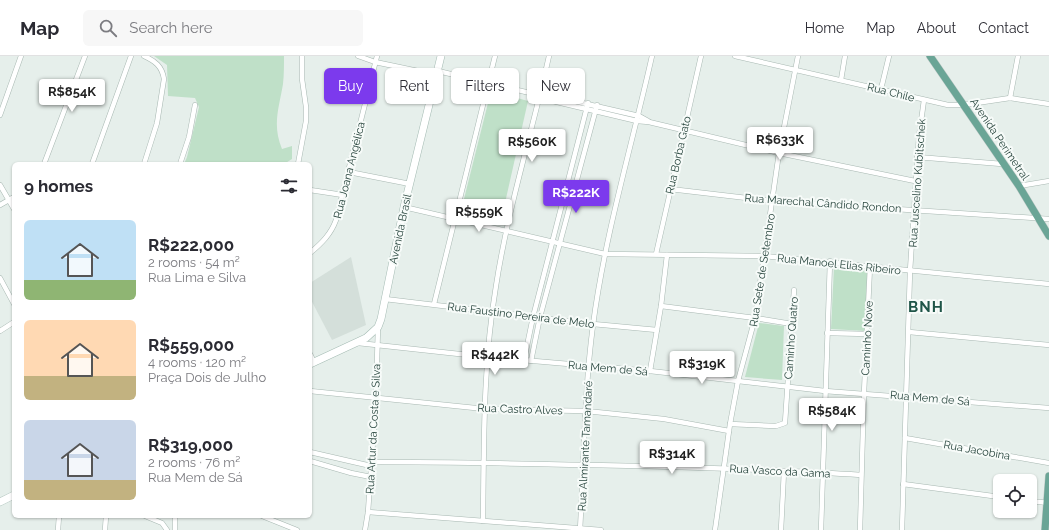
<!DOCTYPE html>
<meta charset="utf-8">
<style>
:root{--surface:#fff;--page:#f7f7f7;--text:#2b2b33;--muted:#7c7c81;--line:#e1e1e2;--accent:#7c3aed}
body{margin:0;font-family:Raleway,sans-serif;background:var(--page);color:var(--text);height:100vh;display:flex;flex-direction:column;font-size:15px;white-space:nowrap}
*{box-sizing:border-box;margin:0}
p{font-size:13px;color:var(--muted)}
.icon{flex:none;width:22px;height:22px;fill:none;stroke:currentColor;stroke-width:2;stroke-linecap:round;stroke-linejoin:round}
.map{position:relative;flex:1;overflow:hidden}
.panel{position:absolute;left:12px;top:106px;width:300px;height:356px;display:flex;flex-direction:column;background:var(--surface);border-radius:6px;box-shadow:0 1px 3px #0004}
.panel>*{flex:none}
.top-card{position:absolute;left:324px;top:12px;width:380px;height:36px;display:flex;gap:8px}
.fabs{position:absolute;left:993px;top:418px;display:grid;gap:8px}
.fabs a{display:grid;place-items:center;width:44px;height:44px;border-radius:6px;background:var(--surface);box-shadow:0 1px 3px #0004;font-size:20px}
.price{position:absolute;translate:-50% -34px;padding:0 9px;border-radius:4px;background:#fff;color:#222;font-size:13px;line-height:26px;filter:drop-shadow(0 1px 2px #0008)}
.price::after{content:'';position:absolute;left:50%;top:24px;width:12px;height:9px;margin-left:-6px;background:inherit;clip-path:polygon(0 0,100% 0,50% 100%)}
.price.selected{background:var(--accent);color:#fff}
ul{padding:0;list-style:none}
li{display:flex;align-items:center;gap:12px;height:100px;padding:0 12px}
li span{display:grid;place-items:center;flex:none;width:112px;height:80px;border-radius:6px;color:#555}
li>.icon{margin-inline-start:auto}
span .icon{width:48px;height:48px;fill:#fffc;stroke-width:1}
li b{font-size:17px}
h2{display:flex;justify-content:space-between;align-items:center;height:48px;padding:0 12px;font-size:17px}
.chip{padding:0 14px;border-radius:6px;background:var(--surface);box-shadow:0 1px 3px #0004;font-size:14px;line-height:36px}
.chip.selected{background:var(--accent);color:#fff}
header{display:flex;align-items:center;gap:24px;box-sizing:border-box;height:56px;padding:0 20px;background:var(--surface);border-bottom:1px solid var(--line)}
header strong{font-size:19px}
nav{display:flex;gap:22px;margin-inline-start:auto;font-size:14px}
.search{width:280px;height:36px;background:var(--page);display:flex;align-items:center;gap:10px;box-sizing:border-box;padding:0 14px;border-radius:6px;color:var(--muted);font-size:15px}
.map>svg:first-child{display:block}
</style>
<header>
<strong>Map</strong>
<div class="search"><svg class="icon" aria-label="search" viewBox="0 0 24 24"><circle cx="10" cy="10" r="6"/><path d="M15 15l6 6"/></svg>Search here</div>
<nav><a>Home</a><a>Map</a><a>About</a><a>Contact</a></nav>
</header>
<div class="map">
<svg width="1049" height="474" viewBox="0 0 1049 474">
<rect width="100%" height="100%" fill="#e6efeb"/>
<polygon fill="#d4dfda" points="351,201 366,269 332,284 310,242 310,227"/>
<g fill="#bfe0c8">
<path d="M154,0H284C284,9 284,19 283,28C279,52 272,69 282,93L292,90V103L284,108H184L187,101L199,51L195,42L168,40L167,9Z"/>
<polygon points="491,35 528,45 500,169 460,159"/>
<polygon points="834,211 867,214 866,275 831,273"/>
<polygon points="759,267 784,270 782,324 745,321"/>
</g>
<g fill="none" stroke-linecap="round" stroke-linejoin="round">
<g stroke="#a8b8b2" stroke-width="5.5">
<g id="street">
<path d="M144,0C155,5 162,10 164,23L157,67L144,108"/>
<polyline points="358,0 375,6 437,19"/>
<polyline points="735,0 948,49 963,49 1010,42 1049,48"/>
<polyline points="438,15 534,38 540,42 637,65 649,66 779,97 915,125"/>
<polyline points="841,24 845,0"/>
<polyline points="881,33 889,0"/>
<polyline points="539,37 639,60 648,65"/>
<polyline points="1010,42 1018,0"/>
<polyline points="0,59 21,0"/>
<polyline points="917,101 1002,108"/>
<polyline points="44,108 85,0"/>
<polyline points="92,108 131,0"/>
<polyline points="180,108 189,81 195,49"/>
<polyline points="298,108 306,65 306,51 302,23 302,0"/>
<polyline points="349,116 410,128"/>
<polyline points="0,129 14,153"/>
<polyline points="1019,130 1049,125"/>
<polyline points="670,133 773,145 1049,163"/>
<polyline points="310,134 343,139"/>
<polyline points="0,149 14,141"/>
<polyline points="404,151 605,198 764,200 1049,228"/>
<path d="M310,197C322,187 331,178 336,164L377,0"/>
<polyline points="656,198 701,0"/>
<polyline points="0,222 14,248"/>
<polyline points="385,243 593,268 657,274"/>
<polyline points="434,248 495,0"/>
<polyline points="661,250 755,262 792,268"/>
<polyline points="0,275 14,266"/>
<polyline points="909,276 1049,289"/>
<polyline points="827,277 867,278"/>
<polyline points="358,287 487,301 650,315 825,335 1049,352"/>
<polyline points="310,298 314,306"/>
<polyline points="524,304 533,261 588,47"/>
<polyline points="531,305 540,261 597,49"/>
<polyline points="650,315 661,250 667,199"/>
<polyline points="310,335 485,353 586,355 664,363 729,375"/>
<polyline points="730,368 776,370 785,367 794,234"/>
<polyline points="905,382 1049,407"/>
<polyline points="310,396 371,410"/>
<polyline points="310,405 351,417 371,421"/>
<path d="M372,406C460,406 549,408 638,410C712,412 787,414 861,419"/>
<polyline points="903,428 1000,441"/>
<polyline points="1030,445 1049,447"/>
<polyline points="368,456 601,474"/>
<polyline points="145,460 162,467 167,474"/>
<polyline points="262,460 297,474"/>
<path d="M483,465C484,386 483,307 496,230C508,152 532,77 549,0"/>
<polyline points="58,474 59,460"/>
<polyline points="105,474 106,460"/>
<polyline points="175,474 175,460"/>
<polyline points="365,474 368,456 376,342 378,271"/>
<path d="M580,474C584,406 584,337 593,269C605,178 632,89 652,0"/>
<polyline points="715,474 730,368 738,325 755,262 779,97 798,0"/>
<polyline points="781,474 784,415"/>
<polyline points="821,474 830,205"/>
<polyline points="860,474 864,337 870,210"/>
<polyline points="902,474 910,215 919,80 924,44"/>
</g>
</g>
<g stroke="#a4bbb3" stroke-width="8">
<g id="secondary">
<polyline points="310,308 366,282 378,271 381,263 404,151 441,0"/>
<polyline points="0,446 14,439"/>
</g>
</g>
<g stroke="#c2cac8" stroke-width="8">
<g id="primary">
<polyline points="930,0 1019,130 1049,180"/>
<polyline points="1045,474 1049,420"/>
</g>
</g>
<use href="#street" stroke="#fff" stroke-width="4.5"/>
<use href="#secondary" stroke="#fff" stroke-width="7"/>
<use href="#primary" stroke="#6aa596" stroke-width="7"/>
</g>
<g text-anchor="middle" stroke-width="4" stroke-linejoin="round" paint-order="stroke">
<g font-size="11" fill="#24423a" stroke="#f7fbf9">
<text transform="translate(891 36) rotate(14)" y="4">Rua Chile</text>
<text transform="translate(1000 83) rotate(56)" y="4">Avenida Perimetral</text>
<text transform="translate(678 99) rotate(-77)" y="4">Rua Borba Gato</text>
<text transform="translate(349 114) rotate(-76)" y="4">Rua Joana Angélica</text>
<text transform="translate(917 127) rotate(-86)" y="4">Rua Juscelino Kubitschek</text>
<text transform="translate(823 147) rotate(4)" y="4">Rua Marechal Cândido Rondon</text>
<text transform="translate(400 173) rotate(-78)" y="4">Avenida Brasil</text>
<text transform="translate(839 208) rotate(6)" y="4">Rua Manoel Elias Ribeiro</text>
<text transform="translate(762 214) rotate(-81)" y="4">Rua Sete de Setembro</text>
<text transform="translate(521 259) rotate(7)" y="4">Rua Faustino Pereira de Melo</text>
<text transform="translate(791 282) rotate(-86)" y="4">Caminho Quatro</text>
<text transform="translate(867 282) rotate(-87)" y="4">Caminho Nove</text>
<text transform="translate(608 312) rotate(5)" y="4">Rua Mem de Sá</text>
<text transform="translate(930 342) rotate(5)" y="4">Rua Mem de Sá</text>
<text transform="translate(520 353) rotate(2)" y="4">Rua Castro Alves</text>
<text transform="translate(373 373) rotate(-87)" y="4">Rua Artur da Costa e Silva</text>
<text transform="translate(585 390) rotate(-87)" y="4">Rua Almirante Tamandaré</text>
<text transform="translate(977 394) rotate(10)" y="4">Rua Jacobina</text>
<text transform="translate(780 415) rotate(3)" y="4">Rua Vasco da Gama</text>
</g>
<g font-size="15" font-weight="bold" letter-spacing="1" fill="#1f5548" stroke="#f7fbf9">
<text x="926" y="256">BNH</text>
</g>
</g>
</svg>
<div class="fabs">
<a><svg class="icon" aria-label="locate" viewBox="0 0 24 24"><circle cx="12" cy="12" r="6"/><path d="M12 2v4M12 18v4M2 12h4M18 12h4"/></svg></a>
</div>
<b class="price" style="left:72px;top:57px">R$854K</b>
<b class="price" style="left:780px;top:105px">R$633K</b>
<b class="price" style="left:532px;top:107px">R$560K</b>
<b class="price selected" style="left:576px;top:158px">R$222K</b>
<b class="price" style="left:479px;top:177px">R$559K</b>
<b class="price" style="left:495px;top:320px">R$442K</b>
<b class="price" style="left:702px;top:329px">R$319K</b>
<b class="price" style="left:832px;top:376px">R$584K</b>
<b class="price" style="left:672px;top:419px">R$314K</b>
<div class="top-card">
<a class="chip selected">Buy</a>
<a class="chip">Rent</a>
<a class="chip">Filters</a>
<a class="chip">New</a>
</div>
<section class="panel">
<h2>9 homes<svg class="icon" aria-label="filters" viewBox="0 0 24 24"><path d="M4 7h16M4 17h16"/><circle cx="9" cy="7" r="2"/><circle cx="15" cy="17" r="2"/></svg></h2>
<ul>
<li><span style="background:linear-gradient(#bfe0f5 75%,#8fb573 0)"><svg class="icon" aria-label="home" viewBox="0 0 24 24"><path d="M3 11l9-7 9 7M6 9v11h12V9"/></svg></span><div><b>R$222,000</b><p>2 rooms · 54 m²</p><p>Rua Lima e Silva</p></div></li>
<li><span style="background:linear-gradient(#ffd9b3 70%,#c2b280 0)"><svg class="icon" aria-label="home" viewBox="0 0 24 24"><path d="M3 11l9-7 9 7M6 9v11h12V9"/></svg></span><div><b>R$559,000</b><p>4 rooms · 120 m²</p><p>Praça Dois de Julho</p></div></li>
<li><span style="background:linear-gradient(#c9d6e8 75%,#c2b280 0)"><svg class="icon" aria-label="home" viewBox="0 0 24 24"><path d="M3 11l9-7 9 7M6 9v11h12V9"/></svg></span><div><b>R$319,000</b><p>2 rooms · 76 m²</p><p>Rua Mem de Sá</p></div></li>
</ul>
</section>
</div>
